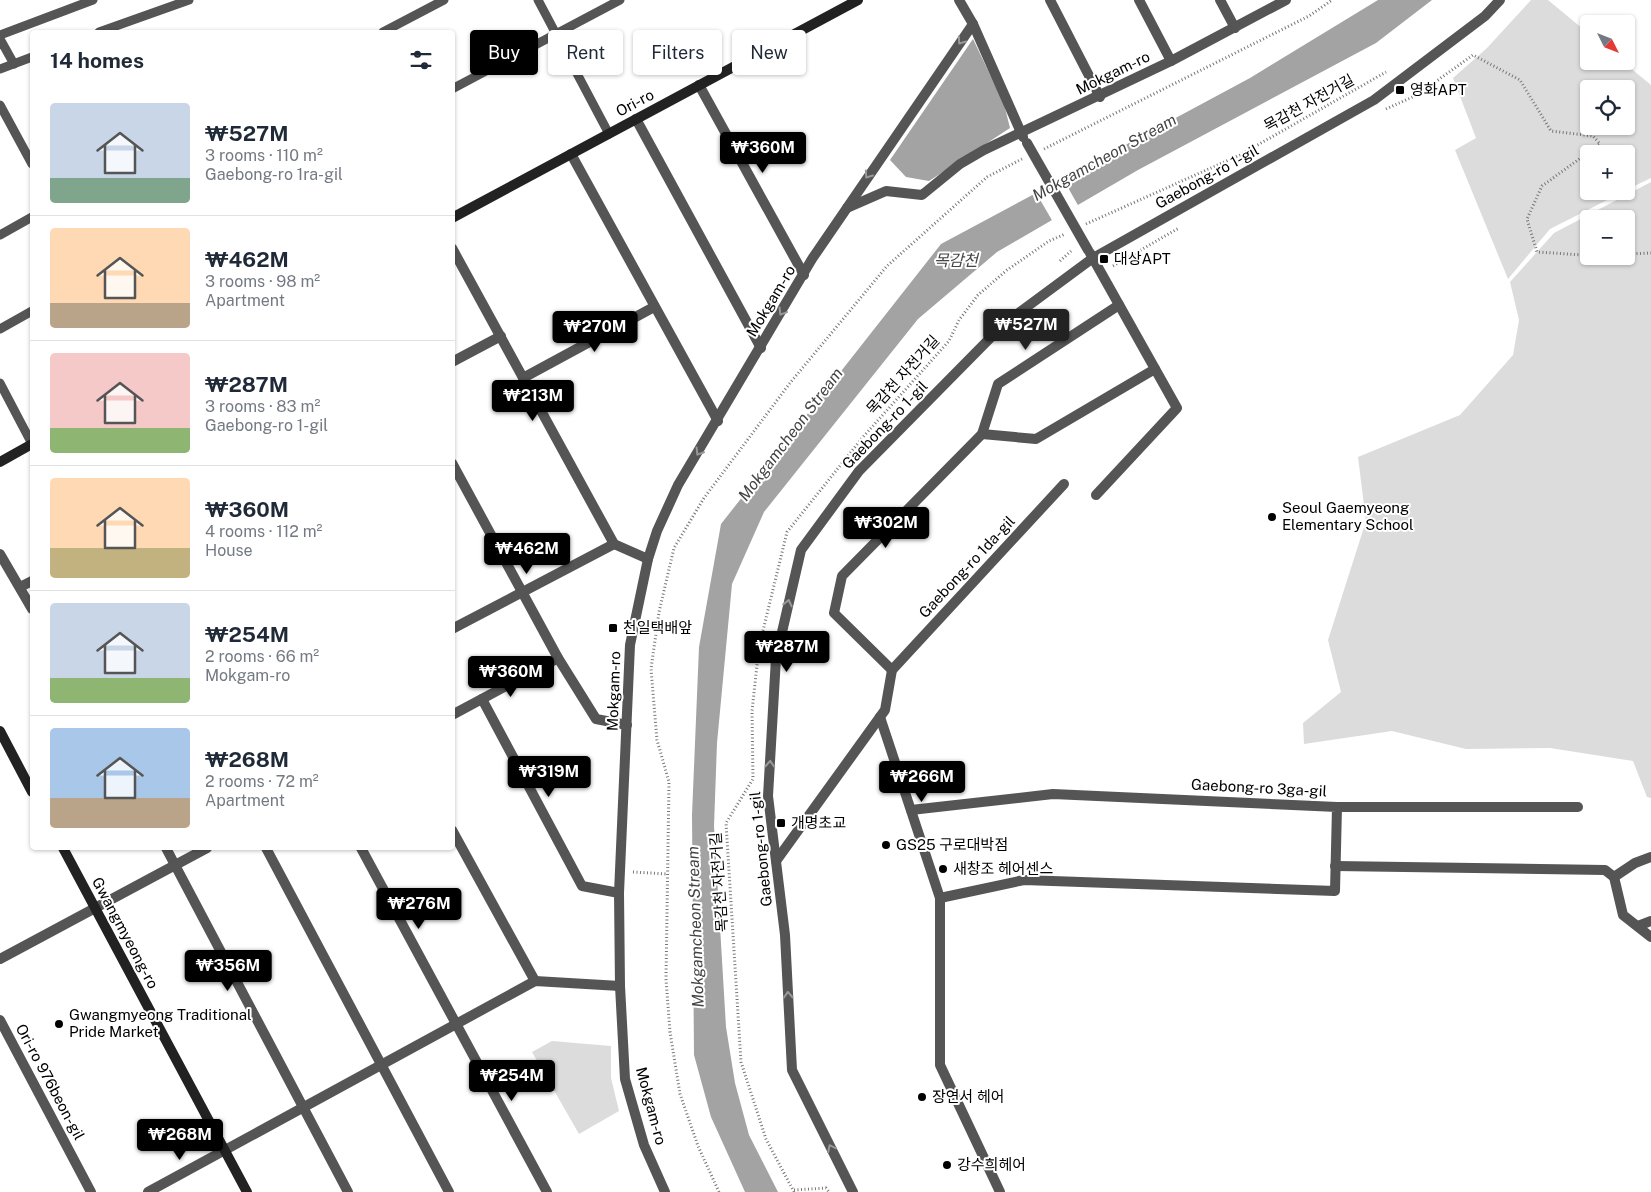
<!DOCTYPE html>
<meta charset="utf-8">
<style>
:root{--surface:#fff;--page:#f6f6f7;--text:#1f2937;--muted:#747a83;--line:#e0e1e3;--accent:#000}
body{margin:0;font-family:"Public Sans","Noto Sans KR",sans-serif;background:var(--page);color:var(--text);height:100vh;display:flex;flex-direction:column;font-size:19px;white-space:nowrap}
*{box-sizing:border-box;margin:0}
p{font-size:16px;color:var(--muted)}
.icon{flex:none;width:28px;height:28px;fill:none;stroke:currentColor;stroke-width:2;stroke-linecap:round;stroke-linejoin:round}
.map{position:relative;flex:1;overflow:hidden}
.panel{position:absolute;left:30px;top:30px;width:425px;height:820px;display:flex;flex-direction:column;background:var(--surface);border-radius:5px;box-shadow:0 1px 4px #0004}
.panel>*{flex:none}
.top-card{position:absolute;left:470px;top:30px;width:475px;height:45px;display:flex;gap:10px}
.needle{width:32px;rotate:132deg}
.tools{position:absolute;left:1580px;top:15px;display:grid;gap:10px}
.tools a{display:grid;place-items:center;width:55px;height:55px;border-radius:5px;background:var(--surface);box-shadow:0 1px 4px #0004;font-size:25px}
.price{position:absolute;translate:-50% -42px;padding:0 11px;border-radius:5px;background:var(--accent);color:#fff;font-size:16px;line-height:32px;filter:drop-shadow(0 1px 2px #0008)}
.price::after{content:'';position:absolute;left:50%;top:30px;width:15px;height:11px;margin-left:-8px;background:inherit;clip-path:polygon(0 0,100% 0,50% 100%)}
.price.current{background:#222;color:#fff}
ul{padding:0;list-style:none}
li{display:flex;align-items:center;gap:15px;height:125px;padding:0 20px}
li+li{border-top:1px solid var(--line)}
li span{display:grid;place-items:center;flex:none;width:140px;height:100px;border-radius:5px;color:#555}
li>.icon{margin-inline-start:auto}
span .icon{width:60px;height:60px;fill:#fffc;stroke-width:1}
li b{font-size:21px}
h2{display:flex;justify-content:space-between;align-items:center;height:60px;padding:0 20px;font-size:21px}
.tag{padding:0 18px;border-radius:5px;background:var(--surface);box-shadow:0 1px 4px #0004;font-size:18px;line-height:45px}
.tag.current{background:var(--accent);color:#fff}
.map>svg:first-child{display:block}
</style>
<div class="map">
<svg width="1651" height="1192" viewBox="0 0 1651 1192">
<rect width="100%" height="100%" fill="#fff"/>
<g fill="#dcdcdc" fill-rule="evenodd">
<path d="M1531,0H1548L1589,34V61H1622L1651,85V178L1626,190V154H1589V191H1625L1550,229L1508,279L1455,150L1476,138L1453,78L1487,48ZM1589,89H1626V126H1589Z"/>
<path d="M1651,182V798L1647,797L1633,761L1550,748L1466,749L1392,731L1304,744L1303,723L1341,692L1328,640L1366,521L1358,457L1460,415L1513,355L1519,320L1510,282L1554,233ZM1589,219H1626V256H1589Z"/>
<polygon points="552,1041 611,1046 611,1078 619,1111 579,1134 532,1052"/>
</g>
<g fill="#a3a3a3">
<polygon points="1378,0 1432,0 1376,43 1138,170 997,252 918,319 764,512 732,584 717,743 714,826 726,1027 735,1083 749,1135 778,1192 745,1192 711,1117 694,1055 692,815 699,647 721,524 941,244 1250,78"/>
<polygon points="973,39 1004,104 1010,128 929,181 906,177 890,160"/>
</g>
<polygon fill="#fff" points="1062,177 1079,207 1053,222 1035,191"/>
<g fill="none" stroke-linecap="round" stroke-linejoin="round">
<g stroke="#777" stroke-width="3" stroke-dasharray="1 2.5" stroke-linecap="butt">
<polyline points="1386,109 1417,95 1473,55 1520,80 1551,131 1593,136 1600,144 1542,186 1527,219 1537,252 1599,256"/>
<polyline points="1044,149 1309,16 1332,0"/>
<polyline points="1086,224 1240,155 1386,72"/>
<polyline points="1626,254 1651,253"/>
<polyline points="1060,261 1071,251"/>
<polyline points="1113,266 1179,228"/>
<polyline points="633,872 667,874"/>
<polyline points="794,1190 826,1188 829,1192"/>
<polyline points="719,1192 698,1146 680,1094 670,1032 666,979 669,782 657,740 651,669 659,612 674,548 704,498 790,383 887,266 987,177 1022,159"/>
<polyline points="794,1192 766,1139 741,1062 726,823 753,779 752,711 759,647 787,532 863,437 949,341 959,320 978,295 1007,270 1049,241 1065,234"/>
</g>
<g stroke="#555" stroke-width="9">
<polyline points="538,0 609,134"/>
<polyline points="99,32 189,0"/>
<polyline points="383,32 444,0"/>
<polyline points="0,35 93,0"/>
<polyline points="0,39 14,64"/>
<polyline points="0,69 32,57"/>
<polyline points="452,89 620,0"/>
<polyline points="0,105 32,164"/>
<polyline points="0,235 32,217"/>
<polyline points="0,329 32,311"/>
<polyline points="0,383 32,444"/>
</g>
<g stroke="#555" stroke-width="10">
<polyline points="1050,0 1100,97"/>
<polyline points="1139,0 1171,61"/>
<polyline points="1220,0 1235,28"/>
<polyline points="973,24 1023,137"/>
<polyline points="699,85 804,275"/>
<polyline points="636,119 761,348"/>
<polyline points="571,154 718,421"/>
<polyline points="847,208 886,191 922,195 960,164 984,150 1171,61 1286,0"/>
<polyline points="452,248 614,544 648,559"/>
<polyline points="1090,253 1177,408 1096,495"/>
<polyline points="452,362 501,336"/>
<polyline points="523,378 654,307"/>
<polyline points="982,434 1036,439 1155,369"/>
<polyline points="452,463 558,658 596,719 627,725"/>
<polyline points="0,554 32,609"/>
<polyline points="20,587 32,581"/>
<polyline points="452,629 614,544"/>
<polyline points="892,670 834,613 842,576 982,434 998,384 1119,305"/>
<polyline points="482,699 582,886 619,893"/>
<polyline points="452,715 558,658"/>
<polyline points="880,717 940,898"/>
<polyline points="1337,807 1578,807"/>
<polyline points="911,810 1053,794 1337,807 1335,891 1024,880 940,898 940,1065 1000,1192"/>
<polyline points="452,830 535,981"/>
<polyline points="166,848 348,1192"/>
<polyline points="266,848 449,1192"/>
<polyline points="361,848 547,1192"/>
<polyline points="776,861 885,710 892,670 1064,484"/>
<polyline points="1335,866 1605,870 1614,877 1623,915 1651,937"/>
<polyline points="1614,877 1635,863 1651,857"/>
<polyline points="1638,926 1651,921"/>
<polyline points="0,959 207,848"/>
<polyline points="0,1020 91,1192"/>
<polyline points="148,1192 535,981 620,986"/>
<polyline points="665,1192 644,1145 625,1079 620,986 619,893 630,645 648,559 657,531 678,485 812,259 973,24 959,0"/>
<polyline points="853,1192 792,1070 785,935 768,796 776,658 801,550 859,471 1005,323 1093,258 1374,100 1485,16 1500,0"/>
</g>
<g stroke="#222" stroke-width="10">
<polyline points="452,218 858,0"/>
<polyline points="0,462 32,444"/>
<polyline points="0,731 32,792"/>
<polyline points="63,848 247,1192"/>
</g>
<polyline stroke="#555" stroke-width="10" points="1027,143 1088,250"/>
</g>
<defs><path id="oneway-chevron" d="M-2-3.5L2.5 0L-2 3.5" fill="none" stroke-width="1.6" stroke-linecap="round" stroke-linejoin="round" transform="scale(1.25)"/></defs>
<g stroke="#999">
<use href="#oneway-chevron" transform="translate(961 41) rotate(125)"/>
<use href="#oneway-chevron" transform="translate(868 175) rotate(125)"/>
<use href="#oneway-chevron" transform="translate(782 312) rotate(121)"/>
<use href="#oneway-chevron" transform="translate(699 452) rotate(122)"/>
<use href="#oneway-chevron" transform="translate(788 603) rotate(-77)"/>
<use href="#oneway-chevron" transform="translate(770 764) rotate(-87)"/>
<use href="#oneway-chevron" transform="translate(788 995) rotate(-93)"/>
<use href="#oneway-chevron" transform="translate(831 1148) rotate(-116)"/>
</g>
<g fill="#000" stroke="#fff" stroke-width="2">
<rect x="1395" y="85" width="10" height="10" rx="2.5"/>
<rect x="1099" y="254" width="10" height="10" rx="2.5"/>
<circle cx="1272" cy="517" r="5"/>
<rect x="608" y="623" width="10" height="10" rx="2.5"/>
<rect x="776" y="818" width="10" height="10" rx="2.5"/>
<circle cx="886" cy="845" r="5"/>
<circle cx="943" cy="869" r="5"/>
<circle cx="59" cy="1024" r="5"/>
<circle cx="922" cy="1097" r="5"/>
<circle cx="947" cy="1165" r="5"/>
</g>
<g text-anchor="middle" stroke-width="4" stroke-linejoin="round" paint-order="stroke">
<g font-size="15" fill="#000" stroke="#fff">
<text transform="translate(1113 73) rotate(-26)" y="5">Mokgam-ro</text>
<text transform="translate(635 103) rotate(-28)" y="5">Ori-ro</text>
<text transform="translate(1309 103) rotate(-29)" y="5">목감천 자전거길</text>
<text transform="translate(1207 177) rotate(-29)" y="5">Gaebong-ro 1-gil</text>
<text transform="translate(771 301) rotate(-59)" y="5">Mokgam-ro</text>
<text transform="translate(903 375) rotate(-48)" y="5">목감천 자전거길</text>
<text transform="translate(885 425) rotate(-46)" y="5">Gaebong-ro 1-gil</text>
<text transform="translate(967 567) rotate(-47)" y="5">Gaebong-ro 1da-gil</text>
<text transform="translate(614 691) rotate(-88)" y="5">Mokgam-ro</text>
<text transform="translate(1259 788) rotate(3)" y="5">Gaebong-ro 3ga-gil</text>
<text transform="translate(761 849) rotate(-96)" y="5">Gaebong-ro 1-gil</text>
<text transform="translate(719 882) rotate(-94)" y="5">목감천 자전거길</text>
<text transform="translate(125 933) rotate(62)" y="5">Gwangmyeong-ro</text>
<text transform="translate(50 1082) rotate(62)" y="5">Ori-ro 976beon-gil</text>
<text transform="translate(651 1106) rotate(75)" y="5">Mokgam-ro</text>
</g>
<g font-size="15" fill="#000" stroke="#fff" text-anchor="start">
<text x="1410" y="95">영화APT</text>
<text x="1114" y="264">대상APT</text>
<text x="1282" y="513">Seoul Gaemyeong<tspan x="1282" dy="17">Elementary School</tspan></text>
<text x="623" y="633">천일택배앞</text>
<text x="791" y="828">개명초교</text>
<text x="896" y="850">GS25 구로대박점</text>
<text x="953" y="874">새창조 헤어센스</text>
<text x="69" y="1020">Gwangmyeong Traditional<tspan x="69" dy="17">Pride Market</tspan></text>
<text x="932" y="1102">장연서 헤어</text>
<text x="957" y="1170">강수희헤어</text>
</g>
<g font-size="16" font-style="italic" fill="#444" stroke="#fff">
<text transform="translate(1104 157) rotate(-29)" y="6">Mokgamcheon Stream</text>
<text x="956" y="266">목감천</text>
<text transform="translate(790 434) rotate(-53)" y="6">Mokgamcheon Stream</text>
<text transform="translate(695 927) rotate(-92)" y="6">Mokgamcheon Stream</text>
</g>
</g>
</svg>
<div class="tools">
<a><svg class="needle" viewBox="-14 -14 28 28"><path d="M0-13l5 13h-10z" fill="#e53935"/><path d="M0 13l5-13h-10z" fill="#747a83"/></svg></a>
<a><svg class="icon" aria-label="locate" viewBox="0 0 24 24"><circle cx="12" cy="12" r="6"/><path d="M12 2v4M12 18v4M2 12h4M18 12h4"/></svg></a>
<a>+</a>
<a>−</a>
</div>
<b class="price" style="left:763px;top:174px">₩360M</b>
<b class="price current" style="left:1026px;top:351px">₩527M</b>
<b class="price" style="left:595px;top:353px">₩270M</b>
<b class="price" style="left:533px;top:422px">₩213M</b>
<b class="price" style="left:886px;top:549px">₩302M</b>
<b class="price" style="left:527px;top:575px">₩462M</b>
<b class="price" style="left:787px;top:673px">₩287M</b>
<b class="price" style="left:511px;top:698px">₩360M</b>
<b class="price" style="left:549px;top:798px">₩319M</b>
<b class="price" style="left:922px;top:803px">₩266M</b>
<b class="price" style="left:419px;top:930px">₩276M</b>
<b class="price" style="left:228px;top:992px">₩356M</b>
<b class="price" style="left:512px;top:1102px">₩254M</b>
<b class="price" style="left:180px;top:1161px">₩268M</b>
<div class="top-card">
<a class="tag current">Buy</a>
<a class="tag">Rent</a>
<a class="tag">Filters</a>
<a class="tag">New</a>
</div>
<section class="panel">
<h2>14 homes<svg class="icon" aria-label="filters" viewBox="0 0 24 24"><path d="M4 7h16M4 17h16"/><circle cx="9" cy="7" r="2"/><circle cx="15" cy="17" r="2"/></svg></h2>
<ul>
<li><span style="background:linear-gradient(#c9d6e8 75%,#7fa58c 0)"><svg class="icon" aria-label="home" viewBox="0 0 24 24"><path d="M3 11l9-7 9 7M6 9v11h12V9"/></svg></span><div><b>₩527M</b><p>3 rooms · 110 m²</p><p>Gaebong-ro 1ra-gil</p></div></li>
<li><span style="background:linear-gradient(#ffd9b3 75%,#b9a48a 0)"><svg class="icon" aria-label="home" viewBox="0 0 24 24"><path d="M3 11l9-7 9 7M6 9v11h12V9"/></svg></span><div><b>₩462M</b><p>3 rooms · 98 m²</p><p>Apartment</p></div></li>
<li><span style="background:linear-gradient(#f6c9c9 75%,#8fb573 0)"><svg class="icon" aria-label="home" viewBox="0 0 24 24"><path d="M3 11l9-7 9 7M6 9v11h12V9"/></svg></span><div><b>₩287M</b><p>3 rooms · 83 m²</p><p>Gaebong-ro 1-gil</p></div></li>
<li><span style="background:linear-gradient(#ffd9b3 70%,#c2b280 0)"><svg class="icon" aria-label="home" viewBox="0 0 24 24"><path d="M3 11l9-7 9 7M6 9v11h12V9"/></svg></span><div><b>₩360M</b><p>4 rooms · 112 m²</p><p>House</p></div></li>
<li><span style="background:linear-gradient(#c9d6e8 75%,#8fb573 0)"><svg class="icon" aria-label="home" viewBox="0 0 24 24"><path d="M3 11l9-7 9 7M6 9v11h12V9"/></svg></span><div><b>₩254M</b><p>2 rooms · 66 m²</p><p>Mokgam-ro</p></div></li>
<li><span style="background:linear-gradient(#a9c7e8 70%,#b9a48a 0)"><svg class="icon" aria-label="home" viewBox="0 0 24 24"><path d="M3 11l9-7 9 7M6 9v11h12V9"/></svg></span><div><b>₩268M</b><p>2 rooms · 72 m²</p><p>Apartment</p></div></li>
</ul>
</section>
</div>
